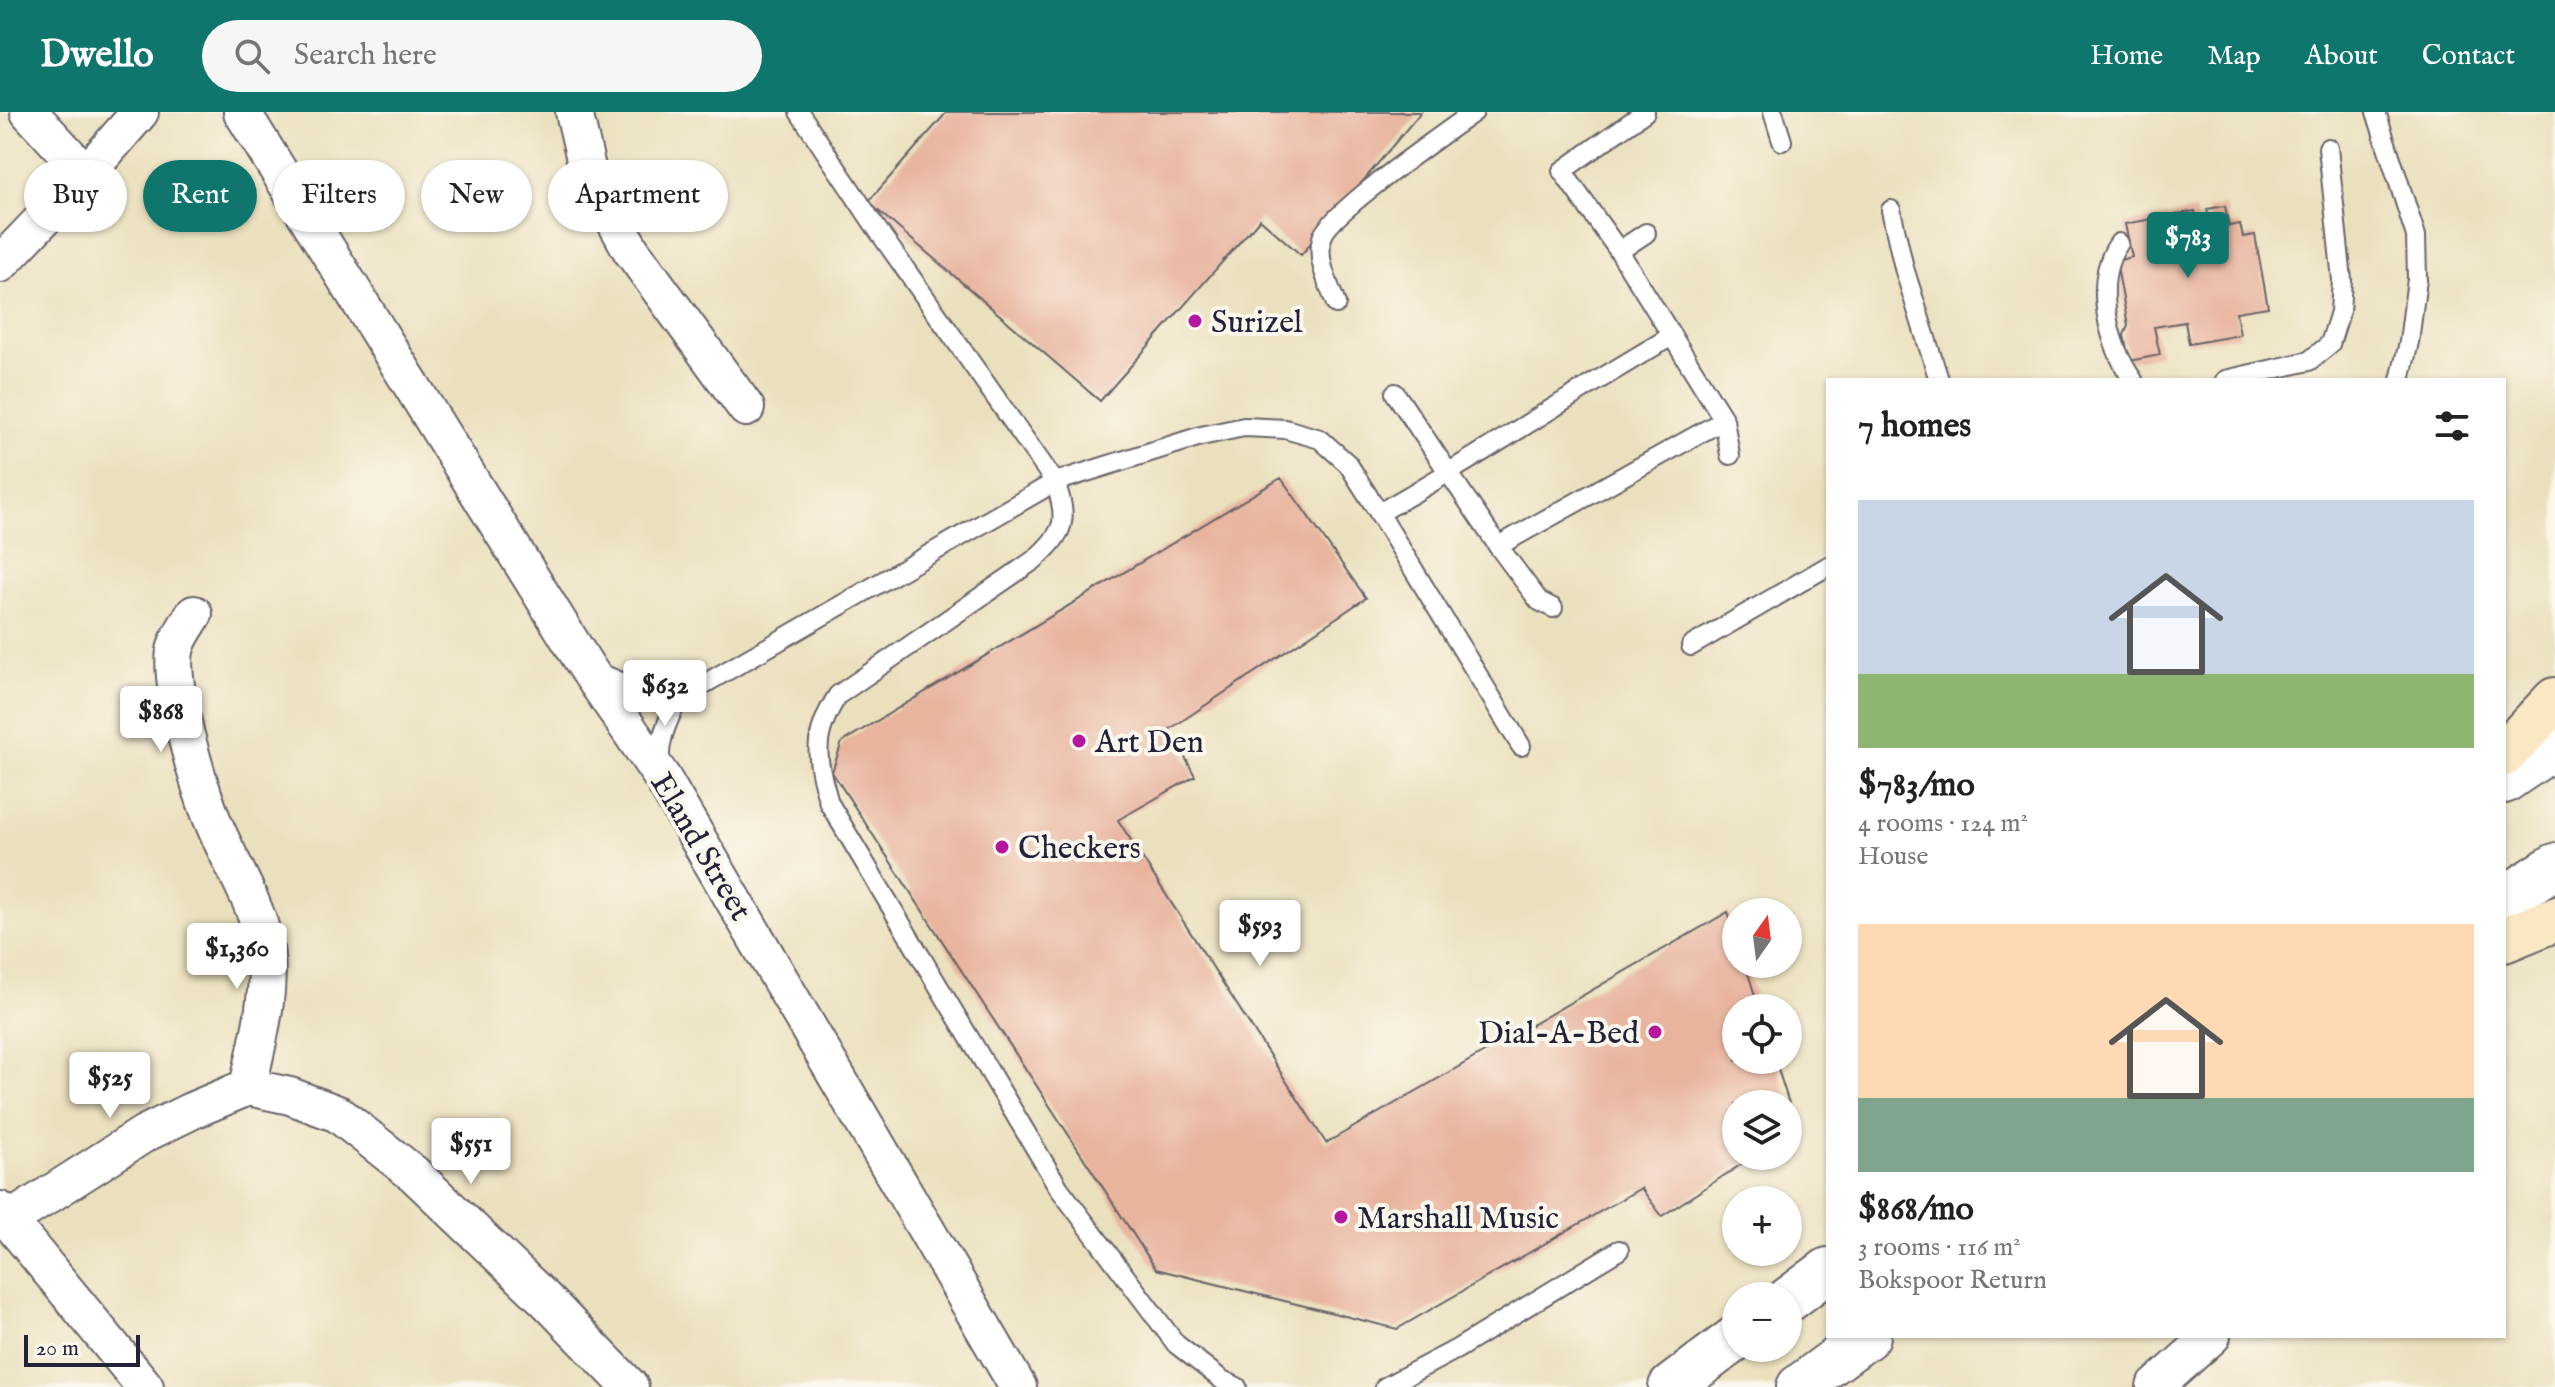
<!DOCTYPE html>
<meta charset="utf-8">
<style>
:root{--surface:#fff;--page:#f6f6f6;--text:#222;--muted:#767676;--accent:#0f766e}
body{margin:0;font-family:"IM FELL English",serif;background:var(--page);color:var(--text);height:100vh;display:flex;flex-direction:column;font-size:30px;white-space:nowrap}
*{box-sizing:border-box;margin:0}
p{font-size:26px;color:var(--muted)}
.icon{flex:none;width:44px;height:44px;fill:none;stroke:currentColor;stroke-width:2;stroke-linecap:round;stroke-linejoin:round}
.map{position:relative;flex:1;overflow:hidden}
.side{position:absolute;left:1826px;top:266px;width:680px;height:960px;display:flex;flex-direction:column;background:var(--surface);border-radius:0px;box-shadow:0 2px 6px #0004}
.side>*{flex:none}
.hud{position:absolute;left:24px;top:48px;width:760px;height:72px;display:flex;gap:16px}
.needle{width:52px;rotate:14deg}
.tools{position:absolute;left:1722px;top:786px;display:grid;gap:16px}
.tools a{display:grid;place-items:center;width:80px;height:80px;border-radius:50%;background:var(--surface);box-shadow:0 2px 6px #0004;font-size:40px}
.scale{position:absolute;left:24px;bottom:20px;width:116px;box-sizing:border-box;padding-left:8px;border:4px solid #22223b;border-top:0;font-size:22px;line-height:28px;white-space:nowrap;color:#22223b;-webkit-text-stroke:6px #fbf7ec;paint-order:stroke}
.price{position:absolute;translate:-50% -68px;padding:0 18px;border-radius:8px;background:#fff;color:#222;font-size:26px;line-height:52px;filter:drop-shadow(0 2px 4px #0008)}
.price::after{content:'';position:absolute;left:50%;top:48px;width:24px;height:18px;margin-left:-12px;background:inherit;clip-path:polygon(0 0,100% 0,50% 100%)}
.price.current{background:var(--accent);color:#fff}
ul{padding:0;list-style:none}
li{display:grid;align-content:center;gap:16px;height:424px;padding:0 32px}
li span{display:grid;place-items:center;height:248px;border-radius:0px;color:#555}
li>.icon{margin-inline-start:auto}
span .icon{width:144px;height:144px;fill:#fffc;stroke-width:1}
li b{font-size:34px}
h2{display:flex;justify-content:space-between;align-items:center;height:96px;padding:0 32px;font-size:34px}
.pill{padding:0 28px;border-radius:36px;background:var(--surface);box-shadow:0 2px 6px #0004;font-size:28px;line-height:72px}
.pill.current{background:var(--accent);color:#fff}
header{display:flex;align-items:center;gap:48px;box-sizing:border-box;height:112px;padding:0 40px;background:var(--accent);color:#fff}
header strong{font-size:38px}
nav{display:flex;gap:44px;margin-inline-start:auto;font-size:28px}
.search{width:560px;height:72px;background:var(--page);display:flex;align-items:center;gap:20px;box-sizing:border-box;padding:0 28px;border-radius:44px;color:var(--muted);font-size:30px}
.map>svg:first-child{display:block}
</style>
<header>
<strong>Dwello</strong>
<div class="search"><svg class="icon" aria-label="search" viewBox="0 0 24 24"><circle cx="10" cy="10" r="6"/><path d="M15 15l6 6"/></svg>Search here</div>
<nav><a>Home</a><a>Map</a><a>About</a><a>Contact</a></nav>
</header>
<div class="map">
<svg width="2555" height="1275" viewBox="0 0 2555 1275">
<rect width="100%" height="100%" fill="#fbf7ec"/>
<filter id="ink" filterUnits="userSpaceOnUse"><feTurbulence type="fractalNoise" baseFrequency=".0125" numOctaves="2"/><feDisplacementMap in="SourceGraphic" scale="16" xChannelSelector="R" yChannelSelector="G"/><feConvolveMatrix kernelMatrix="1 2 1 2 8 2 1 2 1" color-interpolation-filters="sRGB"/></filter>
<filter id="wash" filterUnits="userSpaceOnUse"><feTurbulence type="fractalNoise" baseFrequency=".006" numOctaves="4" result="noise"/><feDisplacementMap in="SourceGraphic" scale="32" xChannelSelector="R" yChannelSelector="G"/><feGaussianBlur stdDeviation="1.8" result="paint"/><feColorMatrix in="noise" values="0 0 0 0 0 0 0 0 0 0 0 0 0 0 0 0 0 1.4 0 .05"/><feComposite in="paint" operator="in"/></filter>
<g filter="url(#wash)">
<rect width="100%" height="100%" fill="#ebe0bd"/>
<g id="blocks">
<g fill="#e8b49e">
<polygon points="947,0 1421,0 1301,143 1260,107 1100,289 868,90"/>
<polygon points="2225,94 2229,114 2240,112 2243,125 2255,123 2268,195 2236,200 2240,223 2189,232 2185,210 2154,215 2160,243 2129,249 2124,223 2128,214 2116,149 2132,145 2125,112 2195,99 2200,124 2212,122 2207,97"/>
<polygon points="1281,366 1366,486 1170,617 1195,664 1118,708 1326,1031 1728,800 1736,824 1736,852 1745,852 1759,896 1736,896 1736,948 1775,948 1797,1016 1788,1022 1788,992 1736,992 1736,1044 1754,1044 1662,1104 1641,1076 1397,1217 1156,1157 832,660 842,630"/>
</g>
</g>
</g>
<g filter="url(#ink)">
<use href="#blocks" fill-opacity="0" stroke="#686468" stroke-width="2"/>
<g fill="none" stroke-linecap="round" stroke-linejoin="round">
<g stroke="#686468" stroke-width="22">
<g id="service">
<path d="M799,0L877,117L1055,370C1069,409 1065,420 1034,448L838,583C811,625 816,646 829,691L1059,1076L1176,1232L1222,1268L1237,1275"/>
<polyline points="1645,0 1562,59 1619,139 1672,224"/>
<polyline points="1773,0 1782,29"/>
<polyline points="2376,0 2416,124 2417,167 2409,230 2400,268"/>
<polyline points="1891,98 1904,156 1939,268"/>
<path d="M2119,131C2092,169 2108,233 2133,268"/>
<polyline points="1619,139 1646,121"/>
<path d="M1336,192C1329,172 1316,149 1322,126C1327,102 1448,19 1474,0"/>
<polyline points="2225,268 2309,249 2330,232 2340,200 2342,168 2328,36"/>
<polyline points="1395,281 1498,434"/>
<polyline points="1379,401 1521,634"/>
<polyline points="1553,496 1539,489 1498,434 1724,308"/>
<polyline points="1691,534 1828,454"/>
<polyline points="597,560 626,572 678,587"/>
<path d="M661,656C656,631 668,609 678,587L1055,370L1201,324L1244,315L1285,317L1320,327L1348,352L1379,401C1479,345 1573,281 1672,224L1724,308L1730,343"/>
<polyline points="1385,1275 1457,1237 1619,1138"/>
</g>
</g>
<g stroke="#686468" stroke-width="40">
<g id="minor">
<polyline points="29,0 86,62"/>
<polyline points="242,0 587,556 663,667 1018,1275"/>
<polyline points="574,0 588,60 631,138 746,296"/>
<polyline points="0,152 86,62 140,0"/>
<path d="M194,502C188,512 179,524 176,535C166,567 200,679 214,712C229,748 257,793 264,830C273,879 258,927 248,975"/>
<polyline points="0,1098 145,1275"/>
<polyline points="8,1109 144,1022 191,999 248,975 290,984 338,1002 414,1062 548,1190 630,1275"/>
<polyline points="2155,1275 2212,1224"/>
</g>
</g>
<g stroke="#686468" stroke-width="48">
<g id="tertiary">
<polyline points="2504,669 2555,634"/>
<polyline points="2504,787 2555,754"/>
<polyline points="1788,1188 1828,1158"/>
<polyline points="1671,1275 1736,1226"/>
<polyline points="1799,1275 1868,1224"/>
</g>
</g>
<g stroke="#686468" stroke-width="48">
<g id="secondary">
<polyline points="2504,642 2555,588"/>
<polyline points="2504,828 2555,807"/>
</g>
</g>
<use href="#service" stroke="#fff" stroke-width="18"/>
<use href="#minor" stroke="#fff" stroke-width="36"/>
<use href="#tertiary" stroke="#fff" stroke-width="44"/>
<use href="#secondary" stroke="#fae7c3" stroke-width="44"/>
</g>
</g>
<g fill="#b5179e" stroke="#fbf7ec" stroke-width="3">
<circle cx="1195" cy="209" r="8"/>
<circle cx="1079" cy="629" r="8"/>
<circle cx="1002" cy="735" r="8"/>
<circle cx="1655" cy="920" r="8"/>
<circle cx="1341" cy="1105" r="8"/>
</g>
<g text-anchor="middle" stroke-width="8" stroke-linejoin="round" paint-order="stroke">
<g font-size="32" fill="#22223b" stroke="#fbf7ec" text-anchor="start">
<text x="1211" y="220">Surizel</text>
<text x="1095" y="640">Art Den</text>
<text x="1018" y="746">Checkers</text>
<text x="1639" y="931" text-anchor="end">Dial-A-Bed</text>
<text x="1357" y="1116">Marshall Music</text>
</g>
<g font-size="32" fill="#22223b" stroke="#fbf7ec">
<text transform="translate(702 734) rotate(59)" y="11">Eland Street</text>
</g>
</g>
</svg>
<div class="tools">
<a><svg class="needle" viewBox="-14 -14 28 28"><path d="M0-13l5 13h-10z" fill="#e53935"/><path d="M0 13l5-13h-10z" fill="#767676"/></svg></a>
<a><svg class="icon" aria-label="locate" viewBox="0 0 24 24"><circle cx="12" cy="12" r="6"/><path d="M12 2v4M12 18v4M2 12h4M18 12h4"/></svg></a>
<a><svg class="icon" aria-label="layers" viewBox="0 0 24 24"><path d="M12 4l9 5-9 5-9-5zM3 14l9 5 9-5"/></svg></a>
<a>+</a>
<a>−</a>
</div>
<div class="scale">20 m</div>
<b class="price current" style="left:2188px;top:168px">$783</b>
<b class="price" style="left:665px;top:616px">$632</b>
<b class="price" style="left:161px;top:642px">$868</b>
<b class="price" style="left:1260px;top:856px">$593</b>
<b class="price" style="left:237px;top:879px">$1,360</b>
<b class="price" style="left:110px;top:1008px">$525</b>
<b class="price" style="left:471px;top:1074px">$551</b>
<div class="hud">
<a class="pill">Buy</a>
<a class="pill current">Rent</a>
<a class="pill">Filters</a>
<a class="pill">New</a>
<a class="pill">Apartment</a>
</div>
<section class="side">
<h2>7 homes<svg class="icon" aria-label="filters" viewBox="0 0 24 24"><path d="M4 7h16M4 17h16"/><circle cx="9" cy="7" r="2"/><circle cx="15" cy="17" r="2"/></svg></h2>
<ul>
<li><span style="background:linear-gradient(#c9d6e8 70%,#8fb573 0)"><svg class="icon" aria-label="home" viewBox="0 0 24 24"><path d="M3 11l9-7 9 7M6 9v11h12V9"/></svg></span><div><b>$783/mo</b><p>4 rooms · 124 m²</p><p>House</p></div></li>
<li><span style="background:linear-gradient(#ffd9b3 70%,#7fa58c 0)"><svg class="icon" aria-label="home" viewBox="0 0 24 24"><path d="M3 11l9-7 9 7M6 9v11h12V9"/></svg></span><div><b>$868/mo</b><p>3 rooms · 116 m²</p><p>Bokspoor Return</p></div></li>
</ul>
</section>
</div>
